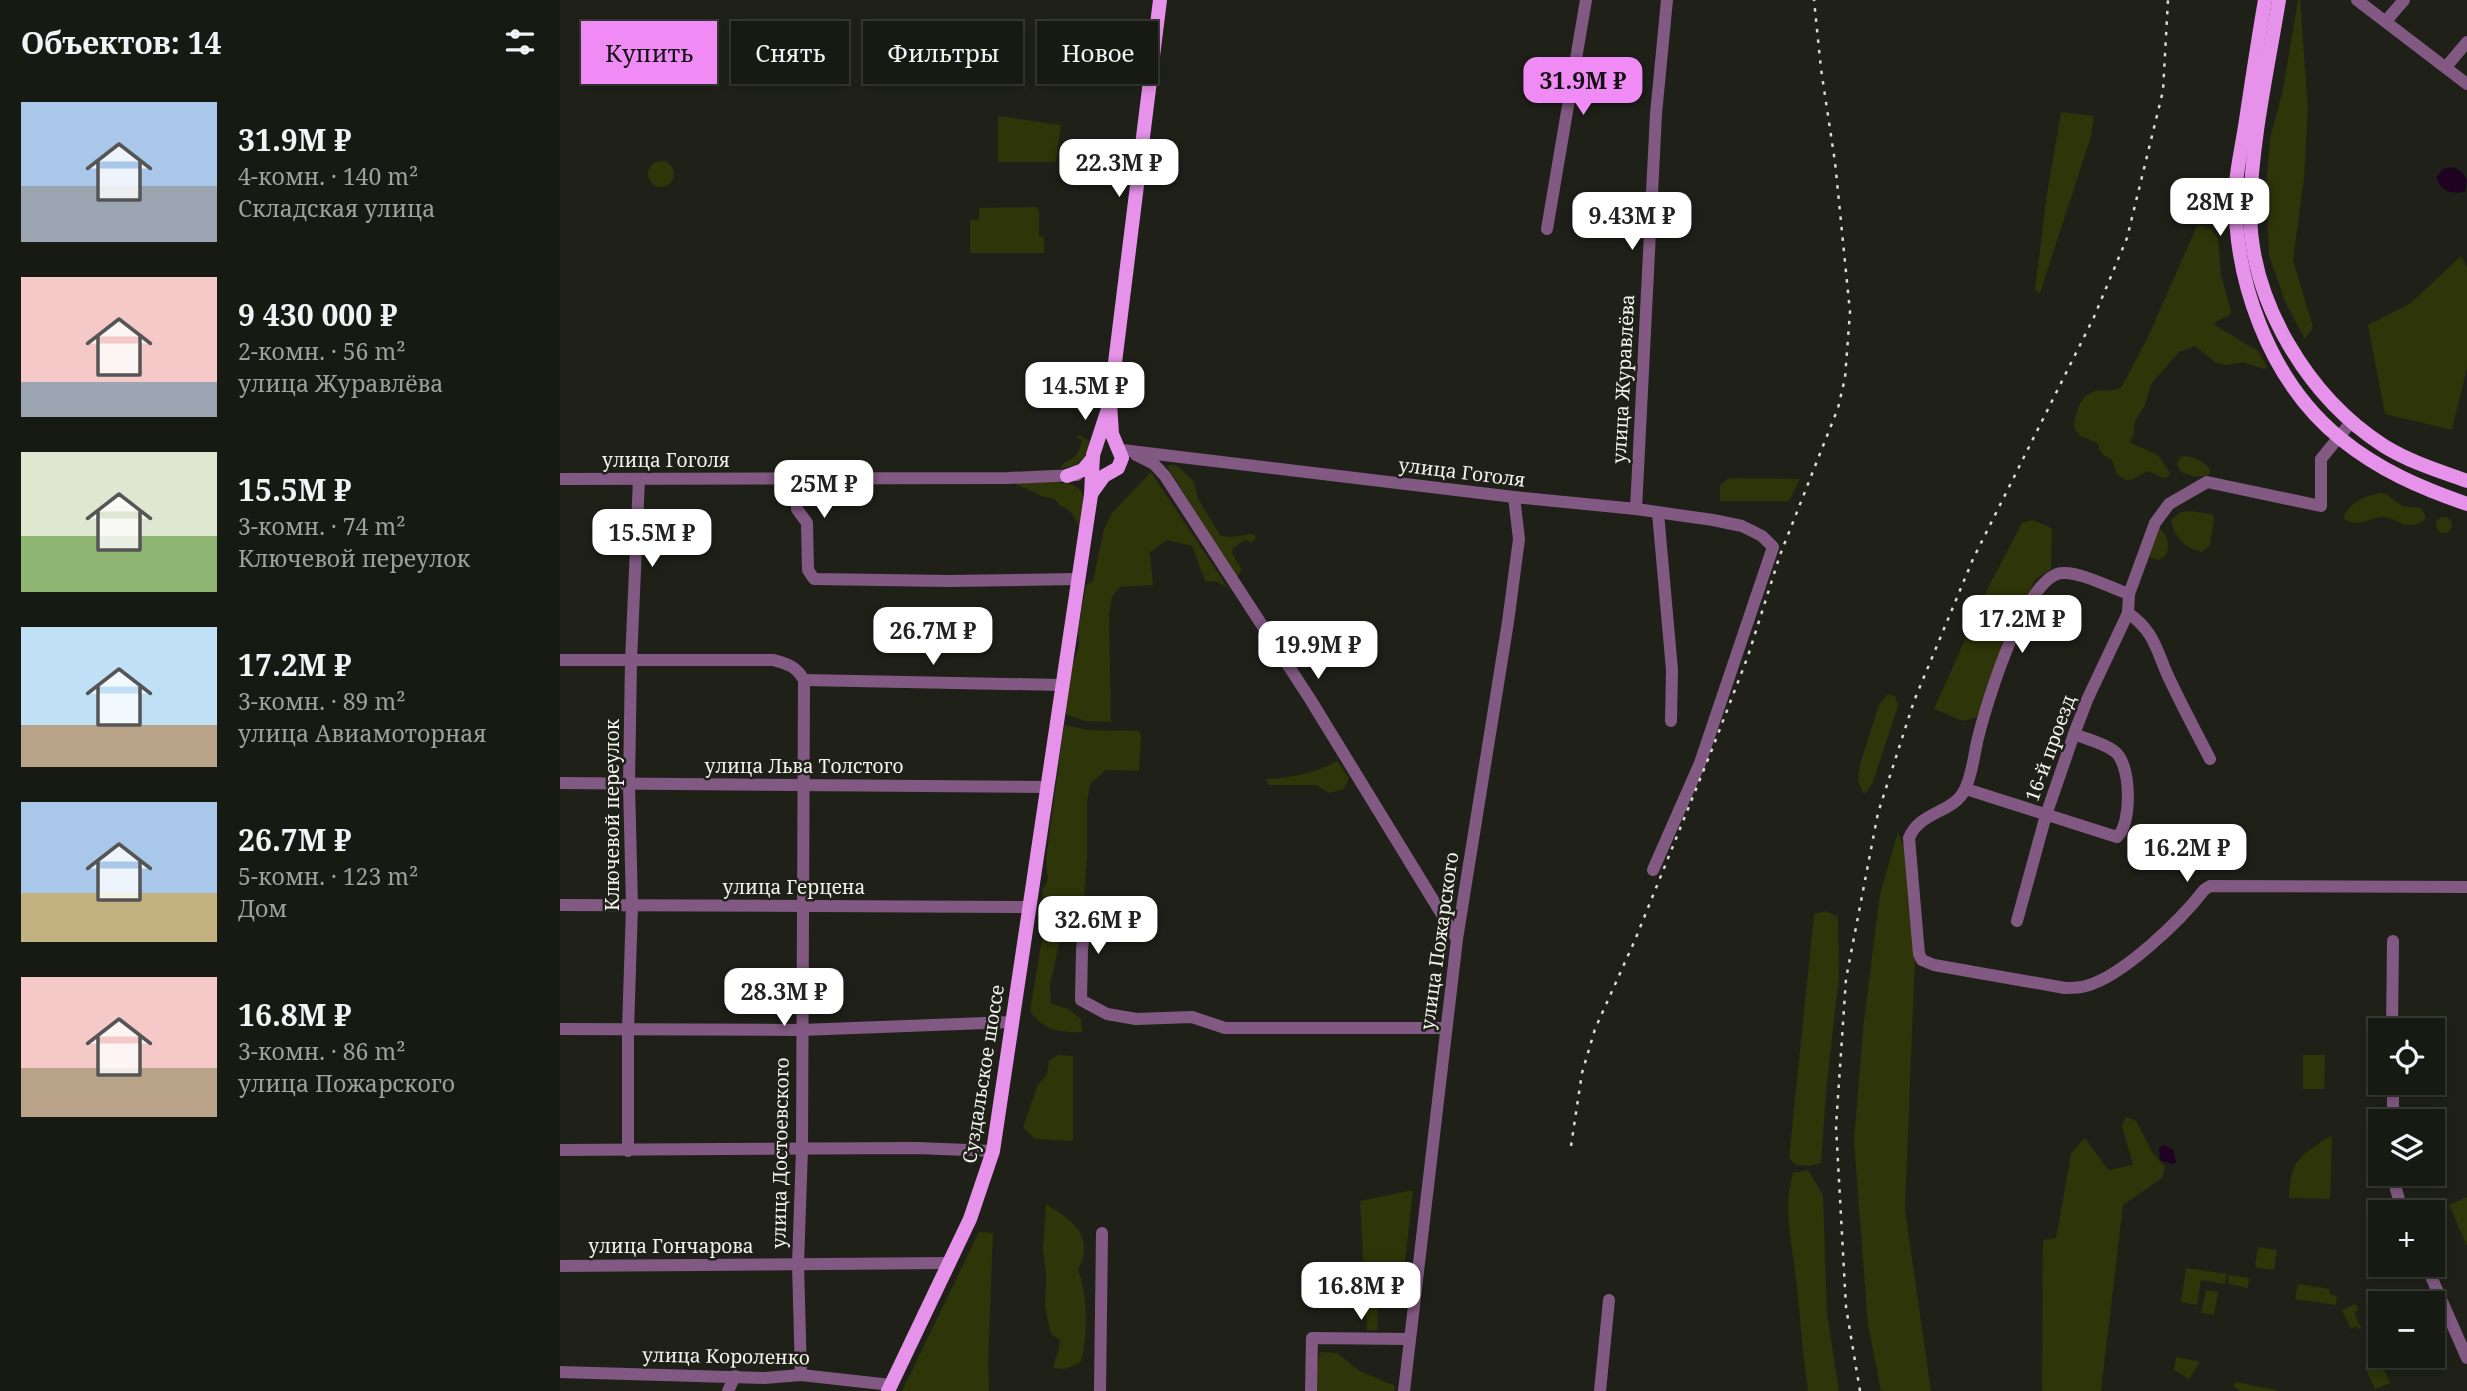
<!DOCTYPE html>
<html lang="ru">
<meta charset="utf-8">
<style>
:root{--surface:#171913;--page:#20221c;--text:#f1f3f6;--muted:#9ea0a0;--line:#363833;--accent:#f08bf5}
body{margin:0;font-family:"Noto Serif",serif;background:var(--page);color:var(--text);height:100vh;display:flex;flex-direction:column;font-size:26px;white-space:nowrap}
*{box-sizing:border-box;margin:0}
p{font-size:23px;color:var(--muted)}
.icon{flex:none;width:38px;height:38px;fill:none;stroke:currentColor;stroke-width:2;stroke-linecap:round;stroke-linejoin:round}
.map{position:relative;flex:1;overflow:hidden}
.details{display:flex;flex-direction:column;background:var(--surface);width:560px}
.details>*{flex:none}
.top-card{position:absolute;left:21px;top:21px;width:665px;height:63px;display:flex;gap:14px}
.tools{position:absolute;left:1808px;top:1018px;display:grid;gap:14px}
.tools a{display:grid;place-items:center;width:77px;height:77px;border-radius:0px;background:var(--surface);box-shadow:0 4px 10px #0003,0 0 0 2px var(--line);font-size:35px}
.price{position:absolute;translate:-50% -60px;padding:0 16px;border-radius:14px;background:#fff;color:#222;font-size:23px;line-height:46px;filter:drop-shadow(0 2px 4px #0008)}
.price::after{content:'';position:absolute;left:50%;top:42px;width:21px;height:16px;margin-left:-10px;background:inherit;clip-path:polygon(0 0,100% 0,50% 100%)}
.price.selected{background:var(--accent);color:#111}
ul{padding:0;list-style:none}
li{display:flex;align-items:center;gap:21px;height:175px;padding:0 21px}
li span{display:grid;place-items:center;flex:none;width:196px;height:140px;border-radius:0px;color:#555}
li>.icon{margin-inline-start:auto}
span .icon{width:84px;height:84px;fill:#fffc;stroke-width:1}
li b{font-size:30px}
h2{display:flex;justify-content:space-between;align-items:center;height:84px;padding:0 21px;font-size:30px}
.chip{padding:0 24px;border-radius:0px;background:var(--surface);box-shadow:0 4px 10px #0003,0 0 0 2px var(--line);font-size:24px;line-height:63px}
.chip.selected{background:var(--accent);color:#111}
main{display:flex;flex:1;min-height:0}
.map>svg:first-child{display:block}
</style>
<main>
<section class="details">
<h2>Объектов: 14<svg class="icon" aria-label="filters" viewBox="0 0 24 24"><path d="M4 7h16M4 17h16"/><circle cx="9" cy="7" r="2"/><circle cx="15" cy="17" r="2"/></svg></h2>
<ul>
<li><span style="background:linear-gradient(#a9c7e8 60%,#9aa5b1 0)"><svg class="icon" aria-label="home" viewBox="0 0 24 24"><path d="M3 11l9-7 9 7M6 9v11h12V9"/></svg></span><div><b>31.9M ₽</b><p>4-комн. · 140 m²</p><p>Складская улица</p></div></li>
<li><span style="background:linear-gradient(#f6c9c9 75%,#9aa5b1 0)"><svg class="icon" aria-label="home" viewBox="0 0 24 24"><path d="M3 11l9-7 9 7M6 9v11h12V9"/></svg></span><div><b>9 430 000 ₽</b><p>2-комн. · 56 m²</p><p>улица Журавлёва</p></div></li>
<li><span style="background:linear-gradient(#dfe7d0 60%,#8fb573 0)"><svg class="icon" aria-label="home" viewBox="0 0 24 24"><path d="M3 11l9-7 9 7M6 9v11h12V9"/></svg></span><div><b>15.5M ₽</b><p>3-комн. · 74 m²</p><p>Ключевой переулок</p></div></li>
<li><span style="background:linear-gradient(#bfe0f5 70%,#b9a48a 0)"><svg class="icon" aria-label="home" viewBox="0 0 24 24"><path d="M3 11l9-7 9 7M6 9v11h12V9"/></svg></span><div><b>17.2M ₽</b><p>3-комн. · 89 m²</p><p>улица Авиамоторная</p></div></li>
<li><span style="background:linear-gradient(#a9c7e8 65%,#c2b280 0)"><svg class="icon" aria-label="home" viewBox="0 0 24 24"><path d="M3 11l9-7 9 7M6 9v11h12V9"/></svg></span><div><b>26.7M ₽</b><p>5-комн. · 123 m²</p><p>Дом</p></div></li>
<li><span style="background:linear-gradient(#f6c9c9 65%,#b9a48a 0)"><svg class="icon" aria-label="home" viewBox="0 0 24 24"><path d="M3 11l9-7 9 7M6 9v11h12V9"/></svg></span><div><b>16.8M ₽</b><p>3-комн. · 86 m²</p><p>улица Пожарского</p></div></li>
</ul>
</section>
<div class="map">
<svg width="1907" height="1391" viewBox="0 0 1907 1391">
<rect width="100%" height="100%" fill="#1f2119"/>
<g fill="#2e3508">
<polygon points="1738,0 1740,0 1748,108 1744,178 1733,260 1753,327 1745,339 1725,302 1709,255 1706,188 1710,138 1722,94"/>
<polygon points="1501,112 1534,116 1531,136 1480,293 1475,290 1487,194"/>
<polygon points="438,116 501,125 496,162 438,162"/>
<circle cx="101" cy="174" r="13"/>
<polygon points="476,207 479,210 479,236 484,237 484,253 410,253 410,220 419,220 419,208"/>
<path d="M1641,225L1651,229L1658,238L1661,275L1671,311L1670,315L1655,322V325L1698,351L1707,367L1704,369L1683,362L1665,365L1655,362L1635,346L1619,352L1591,384L1585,405L1575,421L1573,436L1569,442L1598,455L1610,473L1608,477L1603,478L1588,471L1574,479L1566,480L1557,474L1552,460C1544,456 1539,453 1538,443L1520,436L1514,428C1516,410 1521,390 1543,390C1551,390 1553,391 1561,388L1587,339L1637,226Z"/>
<polygon points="1901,256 1907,267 1907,367 1892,430 1825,414 1808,325 1851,303"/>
<path d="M519,435L529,441L533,439C526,458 520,467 500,468C507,456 517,465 522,440L517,438Z"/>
<path d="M1622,456C1633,456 1643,461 1650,469V473L1646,476L1635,477L1621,472L1617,463Z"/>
<polygon points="614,465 622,470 634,482 638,499 660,535 668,537 692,534 696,537 692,543 685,540 673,548 672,553 682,570 676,578 607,466"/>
<polygon points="591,472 668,588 657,582 645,581 632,546 607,540 590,552 593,585 560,587 552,597 549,615 551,722 525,721 505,714 511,670 519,647 518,630 526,585 533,581 544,529 552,513"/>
<polygon points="1169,478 1240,479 1229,501 1160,501 1160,485"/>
<path d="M493,482C532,484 524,497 520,529C514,517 513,510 499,505L495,499L481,496L454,483Z"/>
<path d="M1819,493L1826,494L1842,506L1861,508L1865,515V519C1846,534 1837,517 1823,517C1807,518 1803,527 1785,520L1784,515C1793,501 1803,497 1819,493Z"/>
<path d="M1629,511L1652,514L1654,517L1650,545L1642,552C1626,549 1613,536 1611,520L1621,512Z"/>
<circle cx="1884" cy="525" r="8"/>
<polygon points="1472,520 1492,528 1491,569 1475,580 1438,656 1417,717 1403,721 1374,709 1430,584 1462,523"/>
<path d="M1599,528C1608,535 1610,545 1606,555L1599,560L1588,557Z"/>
<polygon points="1328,694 1335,696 1338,706 1313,782 1306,793 1303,793 1298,781 1300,764 1319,705"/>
<path d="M504,725L528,730L578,731L581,734L579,771L546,770L530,784L527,801V858L524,898C512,904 499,910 485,903L482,892L488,879L486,859Z"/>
<path d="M777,761L789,778L784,789L769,793L756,785H709L706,779C731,778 755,773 777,761Z"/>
<polygon points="1338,832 1358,883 1345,1210 1371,1391 1321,1391 1308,1325 1294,1141 1303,1029 1320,894"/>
<polygon points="1266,911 1278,917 1279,977 1267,1082 1261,1163 1250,1166 1236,1165 1229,1158 1254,914"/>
<path d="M489,917H505L490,985L491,1003L508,1009L521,1019L522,1032C500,1033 483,1030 470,1011L481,945Z"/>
<polygon points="499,1055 513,1056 513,1141 475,1139 463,1127 478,1085 487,1074 489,1060"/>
<polygon points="1743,1055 1765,1055 1764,1089 1743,1089"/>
<polygon points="1566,1117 1576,1121 1592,1152 1605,1167 1602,1178 1563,1205 1541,1391 1482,1391 1483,1240 1496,1238 1511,1154 1525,1138 1548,1170 1573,1165 1562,1126"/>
<path d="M1772,1135L1770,1199L1729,1198C1730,1158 1741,1156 1772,1135Z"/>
<path d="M1248,1170L1263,1195L1267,1314L1279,1391H1248C1242,1351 1240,1311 1235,1271C1231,1238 1223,1206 1233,1173Z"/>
<polygon points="853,1190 840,1305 818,1307 817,1330 807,1330 800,1201"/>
<polygon points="1907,1197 1907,1246 1889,1205"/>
<path d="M486,1204C512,1220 536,1237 518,1269C528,1296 528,1334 521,1362L506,1369L493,1368C495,1358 500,1350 500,1340L491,1334L485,1308L486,1277L483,1250Z"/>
<polygon points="419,1232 433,1233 428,1362 429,1391 342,1391"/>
<polygon points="1698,1247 1717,1250 1714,1270 1695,1267"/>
<polygon points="1626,1268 1667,1274 1665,1284 1641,1280 1637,1305 1621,1302"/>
<polygon points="1669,1275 1689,1278 1688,1288 1668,1284"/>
<polygon points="1738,1284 1770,1289 1769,1294 1777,1296 1776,1305 1735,1299"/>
<polygon points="1646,1290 1658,1292 1654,1315 1641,1313"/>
<polygon points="1796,1304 1798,1310 1794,1312 1801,1328 1799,1329 1797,1326 1791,1329 1782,1310"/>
<polygon points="760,1352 777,1353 800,1371 835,1386 834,1391 757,1391 757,1368"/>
<polygon points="1616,1357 1640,1362 1629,1379 1614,1370"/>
<polygon points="1815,1362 1816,1364 1820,1362 1830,1383 1815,1389 1805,1367"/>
<polygon points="1676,1382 1716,1390 1716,1391 1680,1391 1673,1386"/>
</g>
<g fill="#1f0221">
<path d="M1893,167L1902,172L1907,180L1905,192C1891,194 1882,192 1876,178L1883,169Z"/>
<polygon points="1604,1145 1613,1150 1616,1162 1612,1164 1600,1160 1599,1148"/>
</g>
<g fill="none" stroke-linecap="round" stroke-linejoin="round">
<g stroke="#825983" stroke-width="12">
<polyline points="1797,0 1907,84"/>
<polyline points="1826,21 1844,0"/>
<polyline points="1886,67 1907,42"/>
<polyline points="987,229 1026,0"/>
<polyline points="562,450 954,497 1076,509 1153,520 1182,526 1202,536 1213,547 1140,763 1093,870"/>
<polyline points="576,455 594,464 605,476 750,699 897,939"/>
<polyline points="0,479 448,478 517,475"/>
<polyline points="237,479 237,509 247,523 248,570 254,579 388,581 517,579"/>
<polyline points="1076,509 1096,114 1107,0"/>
<polyline points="1098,513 1112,670 1111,721"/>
<path d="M1569,594C1551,588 1521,572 1503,573C1466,573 1427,702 1419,734C1414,751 1413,775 1404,791C1393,813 1360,811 1349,838L1359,954L1362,960L1374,965L1505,988C1512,988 1519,988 1526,986C1563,976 1621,920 1644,890L1650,886L1907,887"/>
<path d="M1568,613C1594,631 1596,649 1608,676C1621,704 1636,732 1650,759"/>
<path d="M0,660H213C228,664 236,666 244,680"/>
<polyline points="244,680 502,685"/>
<polyline points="0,783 488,787"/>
<path d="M1406,789L1557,837C1572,825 1572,763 1554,751C1544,743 1526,739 1514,734"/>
<polyline points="0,905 469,907"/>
<polyline points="527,911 522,949 521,1000 547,1014 576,1019 632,1017 665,1028 886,1028"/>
<polyline points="1457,921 1486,815 1514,734 1527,700 1568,613 1569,594 1595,523 1609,504 1647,482 1761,506 1761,459 1792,421"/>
<polyline points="0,1029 241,1030 452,1022"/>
<polyline points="1832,1031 1833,941"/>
<polyline points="1833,1083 1833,1122"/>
<polyline points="0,1150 357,1148 433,1151"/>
<polyline points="68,1151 68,1030 72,906 69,784 71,661 79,479"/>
<polyline points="1835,1174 1836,1189 1843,1213"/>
<polyline points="1866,1265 1907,1358"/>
<polyline points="0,1266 390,1263"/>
<polyline points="0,1372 204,1378 241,1375 331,1385"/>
<polyline points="241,1375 238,1264 242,1149 244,680"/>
<polyline points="168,1391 175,1376"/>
<polyline points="540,1391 542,1233"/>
<polyline points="751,1391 752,1338 849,1339"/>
<polyline points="844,1391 897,939 948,622 959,539 954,497"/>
<polyline points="1040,1391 1049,1300"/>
</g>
<g stroke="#e691ea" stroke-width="14">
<path d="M1705,0C1698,40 1692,80 1686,120C1683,141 1678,162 1676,183C1671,275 1708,380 1781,439C1819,470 1861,488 1907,504"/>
<path d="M1719,0C1708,67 1691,144 1690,210C1690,302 1748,397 1824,446C1850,462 1879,471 1907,481"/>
<polyline points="507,476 523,470 533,458"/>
<polyline points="531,494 544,476 558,468 562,458 552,434 550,403 600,0"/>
<polyline points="328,1391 410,1219 433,1151 531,495 533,455 550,403"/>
</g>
<g stroke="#dadbd5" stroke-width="2.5" stroke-dasharray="3.5 7" stroke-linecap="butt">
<polyline points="1011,1146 1022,1073 1035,1029 1075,940 1151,752 1188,656 1220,555 1278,408 1285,378 1290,312 1275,162 1261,69 1254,0"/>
<polyline points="1300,1391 1286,1307 1276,1126 1286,979 1318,813 1354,701 1413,559 1534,317 1567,238 1603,91 1608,0"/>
</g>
</g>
<g text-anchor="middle" stroke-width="5" stroke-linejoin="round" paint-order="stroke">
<g font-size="19" fill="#f1f2ec" stroke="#1f2119">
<text transform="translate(1063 379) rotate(-87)" y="7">улица Журавлёва</text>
<text x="106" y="467">улица Гоголя</text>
<text transform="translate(902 472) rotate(7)" y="7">улица Гоголя</text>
<text transform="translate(1490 748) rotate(-70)" y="7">16-й проезд</text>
<text x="244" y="773">улица Льва Толстого</text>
<text transform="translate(52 815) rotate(-90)" y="7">Ключевой переулок</text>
<text x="234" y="894">улица Герцена</text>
<text transform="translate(879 941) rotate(-82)" y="7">улица Пожарского</text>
<text transform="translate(423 1074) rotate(-81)" y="7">Суздальское шоссе</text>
<text transform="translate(220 1153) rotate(-89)" y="7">улица Достоевского</text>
<text x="111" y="1253">улица Гончарова</text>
<text transform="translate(166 1356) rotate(1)" y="7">улица Короленко</text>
</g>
</g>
</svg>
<div class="tools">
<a><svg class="icon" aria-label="locate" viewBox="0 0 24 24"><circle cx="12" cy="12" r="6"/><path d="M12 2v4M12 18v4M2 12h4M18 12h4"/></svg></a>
<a><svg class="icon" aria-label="layers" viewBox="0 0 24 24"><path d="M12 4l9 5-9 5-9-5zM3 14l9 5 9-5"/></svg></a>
<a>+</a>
<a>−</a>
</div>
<b class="price selected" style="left:1023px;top:117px">31.9M ₽</b>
<b class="price" style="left:559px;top:199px">22.3M ₽</b>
<b class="price" style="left:1660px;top:238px">28M ₽</b>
<b class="price" style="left:1072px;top:252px">9.43M ₽</b>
<b class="price" style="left:525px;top:422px">14.5M ₽</b>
<b class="price" style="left:264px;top:520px">25M ₽</b>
<b class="price" style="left:92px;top:569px">15.5M ₽</b>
<b class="price" style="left:1462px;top:655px">17.2M ₽</b>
<b class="price" style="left:373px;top:667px">26.7M ₽</b>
<b class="price" style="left:758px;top:681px">19.9M ₽</b>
<b class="price" style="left:1627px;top:884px">16.2M ₽</b>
<b class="price" style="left:538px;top:956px">32.6M ₽</b>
<b class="price" style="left:224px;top:1028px">28.3M ₽</b>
<b class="price" style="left:801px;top:1322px">16.8M ₽</b>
<div class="top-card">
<a class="chip selected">Купить</a>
<a class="chip">Снять</a>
<a class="chip">Фильтры</a>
<a class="chip">Новое</a>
</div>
</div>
</main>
